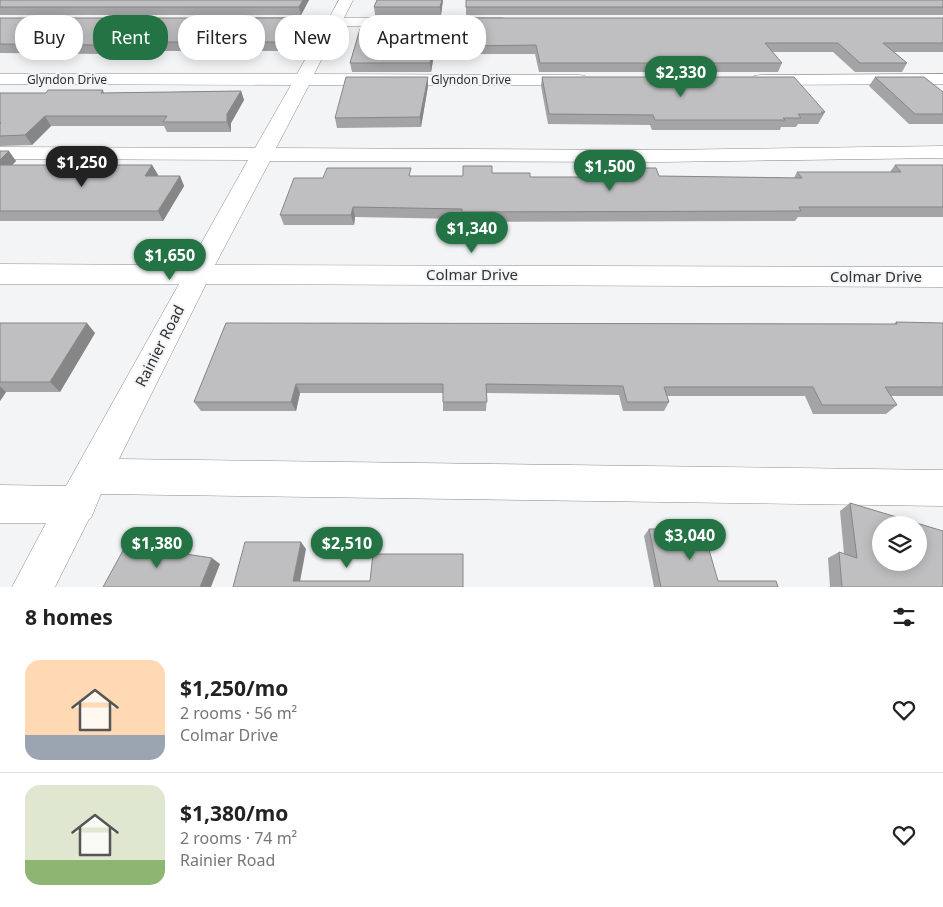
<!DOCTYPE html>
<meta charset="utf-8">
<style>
:root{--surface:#fff;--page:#f2f2f2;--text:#222;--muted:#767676;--line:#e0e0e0;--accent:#237344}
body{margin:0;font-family:"Noto Sans",sans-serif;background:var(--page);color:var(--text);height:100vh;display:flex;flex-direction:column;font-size:19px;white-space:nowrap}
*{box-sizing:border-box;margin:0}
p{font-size:16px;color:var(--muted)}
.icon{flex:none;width:28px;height:28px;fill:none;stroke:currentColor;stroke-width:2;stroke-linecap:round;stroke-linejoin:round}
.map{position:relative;height:587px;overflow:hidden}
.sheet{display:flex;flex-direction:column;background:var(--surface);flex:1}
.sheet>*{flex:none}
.guide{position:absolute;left:15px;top:15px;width:500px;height:45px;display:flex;gap:10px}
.fabs{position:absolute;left:872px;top:516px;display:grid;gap:10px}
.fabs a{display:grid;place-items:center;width:55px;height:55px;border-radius:50%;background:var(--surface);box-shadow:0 2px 12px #0003;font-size:25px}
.price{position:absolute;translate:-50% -42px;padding:0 11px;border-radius:18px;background:var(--accent);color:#fff;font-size:16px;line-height:32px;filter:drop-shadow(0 1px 2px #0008)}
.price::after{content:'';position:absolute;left:50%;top:30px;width:15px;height:11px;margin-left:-8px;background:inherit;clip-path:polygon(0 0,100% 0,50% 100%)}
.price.current{background:#222;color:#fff}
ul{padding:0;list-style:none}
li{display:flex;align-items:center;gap:15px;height:125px;padding:0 25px}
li+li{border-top:1px solid var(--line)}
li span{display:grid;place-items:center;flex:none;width:140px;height:100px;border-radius:15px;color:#555}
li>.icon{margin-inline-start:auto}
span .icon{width:60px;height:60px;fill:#fffc;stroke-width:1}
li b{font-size:21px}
h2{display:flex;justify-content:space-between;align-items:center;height:60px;padding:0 25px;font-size:21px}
.pill{padding:0 18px;border-radius:20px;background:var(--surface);box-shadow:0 2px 12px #0003;font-size:18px;line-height:45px}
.pill.current{background:var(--accent);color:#fff}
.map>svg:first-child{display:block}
</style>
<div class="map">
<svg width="943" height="587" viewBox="0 0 943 587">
<rect width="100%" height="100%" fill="#f3f4f6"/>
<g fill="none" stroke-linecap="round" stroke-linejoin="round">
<g stroke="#8a8a8c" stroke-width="1">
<g id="minor">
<polygon points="339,0 353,0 344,18 503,18 510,22 503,26 339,26 314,74 579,75 585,76 588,80 585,84 579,85 309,85 276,148 661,150 943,146 943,158 661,162 270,161 215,265 943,267 943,287 206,284 119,459 943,470 943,506 101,494 91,518 89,519 55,587 12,587 46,523 0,523 0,485 66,486 179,284 0,284 0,264 189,265 248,160 0,159 0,147 255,148 291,85 0,84 0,74 297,74 324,26 256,26 249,22 256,18 329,18"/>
<polygon points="943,74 943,84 760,85 754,84 751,80 754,76 760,75"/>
</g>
</g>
<use href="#minor" fill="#fff" fill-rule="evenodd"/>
</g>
<g fill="#a4a4a6">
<polygon points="0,0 309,0 301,15 0,15"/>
<polygon points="377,0 443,0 441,15 375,15 374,7"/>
<rect x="466" y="0" width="477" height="15"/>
<polygon points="0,18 293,18 295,27 282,51 104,51 102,54 0,53"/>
<polygon points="466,18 943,18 943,52 894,52 907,63 902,72 855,72 833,52 772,52 782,63 778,72 539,72 535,54 465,54"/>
<polygon points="439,27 431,72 352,72 350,63"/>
<polygon points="428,77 428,86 421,127 337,128 335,118"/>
<polygon points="542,77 825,112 818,124 798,124 796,127 781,127 780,130 652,130 650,125 548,124 541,86"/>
<polygon points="875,77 943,92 943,124 909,124 869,86"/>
<polygon points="103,90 104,93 241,91 244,100 231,123 231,132 167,132 164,126 51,126 32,145 0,146 0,93 46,93"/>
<polygon points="0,151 16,161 12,165 152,165 158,175 157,176 180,176 184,186 163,221 0,221"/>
<polygon points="895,165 943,165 943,217 798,217 795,221 463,222 462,219 355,217 354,225 284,225 280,215 323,178 411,176 463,176 492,173 530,177 624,177 627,168 659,176 794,178 797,172 890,172"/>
<polygon points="896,322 943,323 943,396 891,396 897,405 886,414 813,414 805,396 667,396 669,402 664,411 623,411 619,395 487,393 486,411 443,411 443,393 300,393 296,411 201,411 194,402 226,323 894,324"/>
<polygon points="0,323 95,333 60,392 6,392 0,401"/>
<polygon points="850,503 943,587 830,587 828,558 839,552 844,554 840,511"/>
<polygon points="649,529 718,581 778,587 654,587 644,536"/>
</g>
<g fill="#868687">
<polygon points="303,0 309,0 301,15 299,7"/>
<polygon points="442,0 443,0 441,15 440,7"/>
<polygon points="293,18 295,27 282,51 279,42"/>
<polygon points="438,18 439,27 431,72 430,63"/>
<polygon points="100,42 104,51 102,54 97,45"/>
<polygon points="428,77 428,86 421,127 420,117"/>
<polygon points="241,91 244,100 231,123 231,132 227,122 227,114"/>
<polygon points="45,116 51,126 32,145 25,135"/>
<polygon points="9,151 16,161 2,175 0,172 0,160"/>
<polygon points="152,165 158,175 150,186 145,176"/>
<polygon points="180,176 184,186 163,221 158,211"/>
<polygon points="353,207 355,217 354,225 351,215"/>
<polygon points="87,323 95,333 60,392 50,382"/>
<polygon points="296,384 300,393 296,411 291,402"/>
<polygon points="0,386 6,392 0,401"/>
<polygon points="301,542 306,549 299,587 293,581"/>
<polygon points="212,558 220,564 211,587 200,587"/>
</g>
<g fill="#bfbfc1" stroke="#868687" fill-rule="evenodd">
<polygon points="0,0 303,0 299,7 0,7"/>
<polygon points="377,0 442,0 440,7 374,7"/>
<rect x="466" y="0" width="477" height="7"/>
<polygon points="0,18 293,18 279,42 100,42 97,45 0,44"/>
<polygon points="371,18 438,18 430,63 350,63 360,29 367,29"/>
<polygon points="466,18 943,18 943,43 883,43 907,63 860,63 838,43 765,43 782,63 540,63 536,45 465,46"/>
<polygon points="346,77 428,77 420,117 335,118"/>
<polygon points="542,77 794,77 825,112 821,112 823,114 798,114 801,118 783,118 785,120 655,120 653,115 549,114"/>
<polygon points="875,77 924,77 943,92 943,114 915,114"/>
<polygon points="48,90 103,90 101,93 241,91 227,114 227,122 163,122 167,116 45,116 25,135 0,136 0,124 1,123 0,123 0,93 46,93"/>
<polygon points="0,151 9,151 0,160"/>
<polygon points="0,165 152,165 145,176 180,176 158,211 0,211"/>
<polygon points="895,165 943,165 943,207 799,207 801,211 462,212 462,209 353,207 351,215 280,215 294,178 323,178 327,168 411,168 409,176 463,176 463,166 492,166 492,173 530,173 530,177 630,177 627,168 656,168 659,176 802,178 797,172 901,172"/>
<polygon points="896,322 943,323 943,387 885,387 897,405 822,405 813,387 664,387 669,402 627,402 623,386 486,384 487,402 443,402 443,384 296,384 291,402 194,402 226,323 897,324"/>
<polygon points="0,323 87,323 50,382 0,382"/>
<path d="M850,503L943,531V587H842L839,552L857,558ZM881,525H919V562H881Z"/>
<polygon points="649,529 703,529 718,581 776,581 778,587 661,587"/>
<polygon points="245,542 301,542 293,581 370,581 373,554 463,554 463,587 233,587"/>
<polygon points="126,545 212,558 200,587 103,587"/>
</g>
<g text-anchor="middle" stroke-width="4" stroke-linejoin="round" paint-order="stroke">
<g font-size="12" fill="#323233" stroke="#f3f4f6">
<text x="67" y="84">Glyndon Drive</text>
<text x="471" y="84">Glyndon Drive</text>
</g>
<g font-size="15" fill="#323233" stroke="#f3f4f6">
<text x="472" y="280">Colmar Drive</text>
<text x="876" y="282">Colmar Drive</text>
<text transform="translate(160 346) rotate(-63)" y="5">Rainier Road</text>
</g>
</g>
</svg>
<div class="fabs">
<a><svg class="icon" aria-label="layers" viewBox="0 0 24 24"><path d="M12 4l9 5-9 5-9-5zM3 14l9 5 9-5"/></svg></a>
</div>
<b class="price" style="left:681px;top:98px">$2,330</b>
<b class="price current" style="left:82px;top:188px">$1,250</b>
<b class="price" style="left:610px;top:192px">$1,500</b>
<b class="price" style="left:472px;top:254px">$1,340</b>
<b class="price" style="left:170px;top:281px">$1,650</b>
<b class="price" style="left:690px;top:561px">$3,040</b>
<b class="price" style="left:157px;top:569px">$1,380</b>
<b class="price" style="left:347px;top:569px">$2,510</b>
<div class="guide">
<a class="pill">Buy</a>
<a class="pill current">Rent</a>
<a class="pill">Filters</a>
<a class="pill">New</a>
<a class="pill">Apartment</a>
</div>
</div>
<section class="sheet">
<h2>8 homes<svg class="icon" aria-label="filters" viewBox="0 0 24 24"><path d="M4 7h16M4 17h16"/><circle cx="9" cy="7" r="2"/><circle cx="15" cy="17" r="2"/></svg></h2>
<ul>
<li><span style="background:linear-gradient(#ffd9b3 75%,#9aa5b1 0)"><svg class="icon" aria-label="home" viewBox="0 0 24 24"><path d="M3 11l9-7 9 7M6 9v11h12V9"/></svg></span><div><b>$1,250/mo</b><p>2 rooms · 56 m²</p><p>Colmar Drive</p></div><svg class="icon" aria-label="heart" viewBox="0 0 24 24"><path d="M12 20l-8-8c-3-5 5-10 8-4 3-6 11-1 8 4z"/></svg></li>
<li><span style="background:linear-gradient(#dfe7d0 75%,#8fb573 0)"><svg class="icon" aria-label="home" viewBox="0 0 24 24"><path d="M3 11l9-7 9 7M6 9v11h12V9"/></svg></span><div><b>$1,380/mo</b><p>2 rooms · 74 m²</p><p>Rainier Road</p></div><svg class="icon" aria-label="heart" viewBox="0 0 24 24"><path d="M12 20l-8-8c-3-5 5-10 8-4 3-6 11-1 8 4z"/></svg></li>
</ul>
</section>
